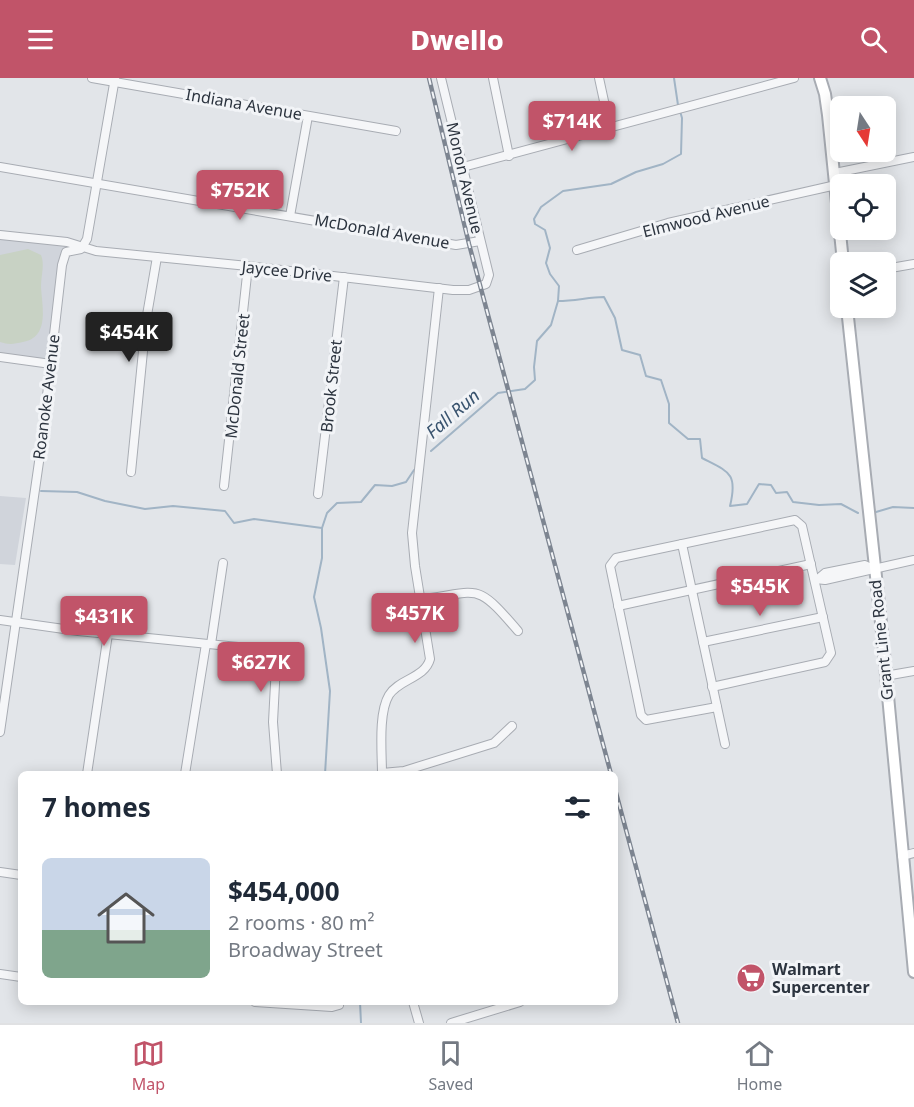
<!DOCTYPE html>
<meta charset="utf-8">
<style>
:root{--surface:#fff;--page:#f6f6f7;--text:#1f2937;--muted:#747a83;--line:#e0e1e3;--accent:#c15469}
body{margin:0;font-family:"Noto Sans",sans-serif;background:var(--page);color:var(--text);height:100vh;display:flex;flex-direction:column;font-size:22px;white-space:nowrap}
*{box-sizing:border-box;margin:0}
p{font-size:20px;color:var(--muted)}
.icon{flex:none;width:33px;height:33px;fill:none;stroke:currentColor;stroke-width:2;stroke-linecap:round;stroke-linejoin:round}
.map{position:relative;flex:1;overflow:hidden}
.sheet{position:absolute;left:18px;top:693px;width:600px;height:234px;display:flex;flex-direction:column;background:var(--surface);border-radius:9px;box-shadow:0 3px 15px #0003}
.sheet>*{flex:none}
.needle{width:39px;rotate:168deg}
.controls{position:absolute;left:830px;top:18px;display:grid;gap:12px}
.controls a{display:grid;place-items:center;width:66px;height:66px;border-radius:9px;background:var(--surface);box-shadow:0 3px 15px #0003;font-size:30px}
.price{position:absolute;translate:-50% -51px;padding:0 14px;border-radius:6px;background:var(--accent);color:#fff;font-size:20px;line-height:39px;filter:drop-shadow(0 2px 3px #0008)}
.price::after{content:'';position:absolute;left:50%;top:36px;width:18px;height:14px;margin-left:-9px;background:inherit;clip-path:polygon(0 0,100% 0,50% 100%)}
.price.active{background:#222;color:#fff}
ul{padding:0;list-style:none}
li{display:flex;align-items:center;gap:18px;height:150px;padding:0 24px}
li+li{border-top:2px solid var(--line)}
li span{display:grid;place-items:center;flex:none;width:168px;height:120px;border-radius:9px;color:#555}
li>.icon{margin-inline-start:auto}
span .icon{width:72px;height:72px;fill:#fffc;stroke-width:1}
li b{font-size:26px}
h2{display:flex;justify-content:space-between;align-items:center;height:72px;padding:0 24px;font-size:26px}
header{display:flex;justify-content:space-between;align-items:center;height:78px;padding:0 24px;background:var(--accent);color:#fff;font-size:27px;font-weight:800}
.dock{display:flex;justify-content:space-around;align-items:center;height:84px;border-top:2px solid var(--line);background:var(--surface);font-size:16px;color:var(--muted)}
.dock a{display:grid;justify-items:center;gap:3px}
.dock .active{color:var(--accent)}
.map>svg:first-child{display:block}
</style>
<header><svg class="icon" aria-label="menu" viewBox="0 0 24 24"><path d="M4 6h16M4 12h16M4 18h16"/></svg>Dwello<svg class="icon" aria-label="search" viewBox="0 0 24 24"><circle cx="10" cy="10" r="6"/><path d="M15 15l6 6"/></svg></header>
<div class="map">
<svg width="914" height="945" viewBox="0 0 914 945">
<rect width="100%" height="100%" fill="#e2e5e9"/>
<g fill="#d0d4db">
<polygon points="0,161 65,168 59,187 48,282 0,276"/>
<polygon points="0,418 26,420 15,487 0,486"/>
</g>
<path fill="#c8d2c4" d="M28,171L41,177C45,187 41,197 41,209C42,228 50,259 23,264C14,266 9,267 0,264V177Z"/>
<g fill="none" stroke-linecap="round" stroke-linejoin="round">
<g stroke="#a1b4c5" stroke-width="2">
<polyline points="674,0 678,27"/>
<path d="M558,223C575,223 589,219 604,219L615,240L622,272L640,277L646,298L661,302L669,326V345L688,361H700L702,380C729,394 738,395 730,428L747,426L759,406L771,407L776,415L787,414L793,424L819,427L841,426L858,435"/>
<polyline points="431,373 498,315 525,311 535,302 534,289 537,263 551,247 558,223 559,208 550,196 546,185 550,170 545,152 535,146 534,141 541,129 563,113 611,106 636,94 663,86 681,76 682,40 680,33"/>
<polyline points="41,413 77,414 105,423 145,431 173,428 225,433 234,445 254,441 322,450"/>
<polyline points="876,434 893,429 914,430"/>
<polyline points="325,696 330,613 321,550 314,519 322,480 322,450 327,435 337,425 361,424 375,407 392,408 406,404 414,392"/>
<polyline points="360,924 361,945"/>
</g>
<g stroke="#a8acb3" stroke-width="10">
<g id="street">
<polyline points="92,0 396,53"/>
<polyline points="493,0 509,78"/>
<polyline points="599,0 610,51"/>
<polyline points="0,89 456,167 480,163"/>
<polyline points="463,89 794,0"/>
<polyline points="835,95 914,79"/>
<polyline points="290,138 308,38"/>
<polyline points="0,157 67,164 96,173 248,188 453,212 469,212 486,206 489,197 441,0"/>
<polyline points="577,172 668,145 836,107"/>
<polyline points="885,191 914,186"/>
<polyline points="0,279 51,286"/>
<polyline points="131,394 146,243 157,179"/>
<polyline points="224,408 248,188"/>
<polyline points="318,416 344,199"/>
<polyline points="682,466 725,666"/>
<polyline points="819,500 825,495 865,487 871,490"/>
<polyline points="815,501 825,502 914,482"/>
<path d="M421,521C481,514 475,503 518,553"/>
<polyline points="618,528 811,486"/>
<path d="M0,542L78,553L258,571C267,573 273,577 276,587L273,644L277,696"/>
<polyline points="703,564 823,539"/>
<polyline points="211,566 223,485"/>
<polyline points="885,598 914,593"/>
<polyline points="712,609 825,584 831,575 802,448 795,442 616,480 610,488 641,637 646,642 717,629"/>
<polyline points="0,654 41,370 62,187 66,174 81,171 87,161 115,0"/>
<polyline points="382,695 404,693 494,665 512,648"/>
<polyline points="87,696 108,556"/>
<polyline points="185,696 206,566"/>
<path d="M382,696C382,675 378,635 389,617C399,601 425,600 430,581L415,488L412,455L439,210"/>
<polyline points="902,778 914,775"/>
<polyline points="0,794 21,797"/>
<polyline points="0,896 21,899"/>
<polyline points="255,924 332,929 339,927"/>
<polyline points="413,924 419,945"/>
<polyline points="451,945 520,924"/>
</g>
</g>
<g stroke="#a8acb3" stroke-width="14">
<g id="secondary">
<polyline points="820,0 825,16 828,37 843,184"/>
<polyline points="847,230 882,554 914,894"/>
</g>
</g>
<use href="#street" stroke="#f5f6f8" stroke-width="8"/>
<use href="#secondary" stroke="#fff" stroke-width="10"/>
<g stroke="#7d8591" stroke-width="4.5">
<g id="rail">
<polyline points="429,0 469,166 611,696"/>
<polyline points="615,711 678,945"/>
</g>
</g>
<use href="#rail" stroke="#f2f4f7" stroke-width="2" stroke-dasharray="7" stroke-linecap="butt"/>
</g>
<defs>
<g id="supermarket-disc" transform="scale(1.5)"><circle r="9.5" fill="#c15469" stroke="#f2f4f7"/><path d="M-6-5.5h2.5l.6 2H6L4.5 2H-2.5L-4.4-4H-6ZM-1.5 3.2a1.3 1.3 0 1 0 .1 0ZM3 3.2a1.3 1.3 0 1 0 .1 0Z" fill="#fff"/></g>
</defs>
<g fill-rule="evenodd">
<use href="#supermarket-disc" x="751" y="900"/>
</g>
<g text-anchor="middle" stroke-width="6" stroke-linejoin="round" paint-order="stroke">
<g font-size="16" fill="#2c343f" stroke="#f2f4f7">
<text transform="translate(244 26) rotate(10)" y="6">Indiana Avenue</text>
<text transform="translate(465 100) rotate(77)" y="6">Monon Avenue</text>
<text transform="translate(706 138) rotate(-14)" y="6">Elmwood Avenue</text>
<text transform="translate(382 153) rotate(10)" y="6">McDonald Avenue</text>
<text transform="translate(287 193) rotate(6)" y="6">Jaycee Drive</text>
<text transform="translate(237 298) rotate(-84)" y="6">McDonald Street</text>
<text transform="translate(331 308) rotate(-84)" y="6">Brook Street</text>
<text transform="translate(46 319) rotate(-83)" y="6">Roanoke Avenue</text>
<text transform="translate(881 562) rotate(-96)" y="6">Grant Line Road</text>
</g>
<g font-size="16" font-weight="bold" fill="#2c343f" stroke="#f2f4f7" text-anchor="start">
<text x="772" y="897">Walmart<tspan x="772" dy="18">Supercenter</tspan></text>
</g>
<g font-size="18" font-style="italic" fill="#3a546f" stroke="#f2f4f7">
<text transform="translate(453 336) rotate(-41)" y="6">Fall Run</text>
</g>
</g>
</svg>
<div class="controls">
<a><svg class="needle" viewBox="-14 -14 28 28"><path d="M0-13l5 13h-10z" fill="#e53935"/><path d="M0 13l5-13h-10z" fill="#747a83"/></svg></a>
<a><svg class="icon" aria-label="locate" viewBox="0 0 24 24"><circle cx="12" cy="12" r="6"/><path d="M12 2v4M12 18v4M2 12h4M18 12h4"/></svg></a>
<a><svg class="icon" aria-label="layers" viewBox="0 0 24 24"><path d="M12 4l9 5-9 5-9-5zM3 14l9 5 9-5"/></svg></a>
</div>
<b class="price" style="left:572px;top:74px">$714K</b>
<b class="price" style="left:240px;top:143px">$752K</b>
<b class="price active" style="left:129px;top:285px">$454K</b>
<b class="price" style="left:760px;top:539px">$545K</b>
<b class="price" style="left:415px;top:566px">$457K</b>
<b class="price" style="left:104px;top:569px">$431K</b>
<b class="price" style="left:261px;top:615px">$627K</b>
<section class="sheet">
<h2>7 homes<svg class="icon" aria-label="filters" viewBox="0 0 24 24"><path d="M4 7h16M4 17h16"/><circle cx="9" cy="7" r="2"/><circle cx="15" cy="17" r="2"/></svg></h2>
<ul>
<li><span style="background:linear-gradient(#c9d6e8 60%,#7fa58c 0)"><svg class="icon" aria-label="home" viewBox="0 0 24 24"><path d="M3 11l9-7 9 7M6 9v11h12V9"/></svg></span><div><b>$454,000</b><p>2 rooms · 80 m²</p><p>Broadway Street</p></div></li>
</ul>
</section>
</div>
<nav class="dock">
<a class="active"><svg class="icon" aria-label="map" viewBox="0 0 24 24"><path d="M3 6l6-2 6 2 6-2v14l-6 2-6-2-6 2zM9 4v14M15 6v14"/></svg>Map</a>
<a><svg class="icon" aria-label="saved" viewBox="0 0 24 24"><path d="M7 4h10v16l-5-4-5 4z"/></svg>Saved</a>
<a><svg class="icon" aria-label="home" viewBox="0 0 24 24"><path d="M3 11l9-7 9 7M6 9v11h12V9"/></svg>Home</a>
</nav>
